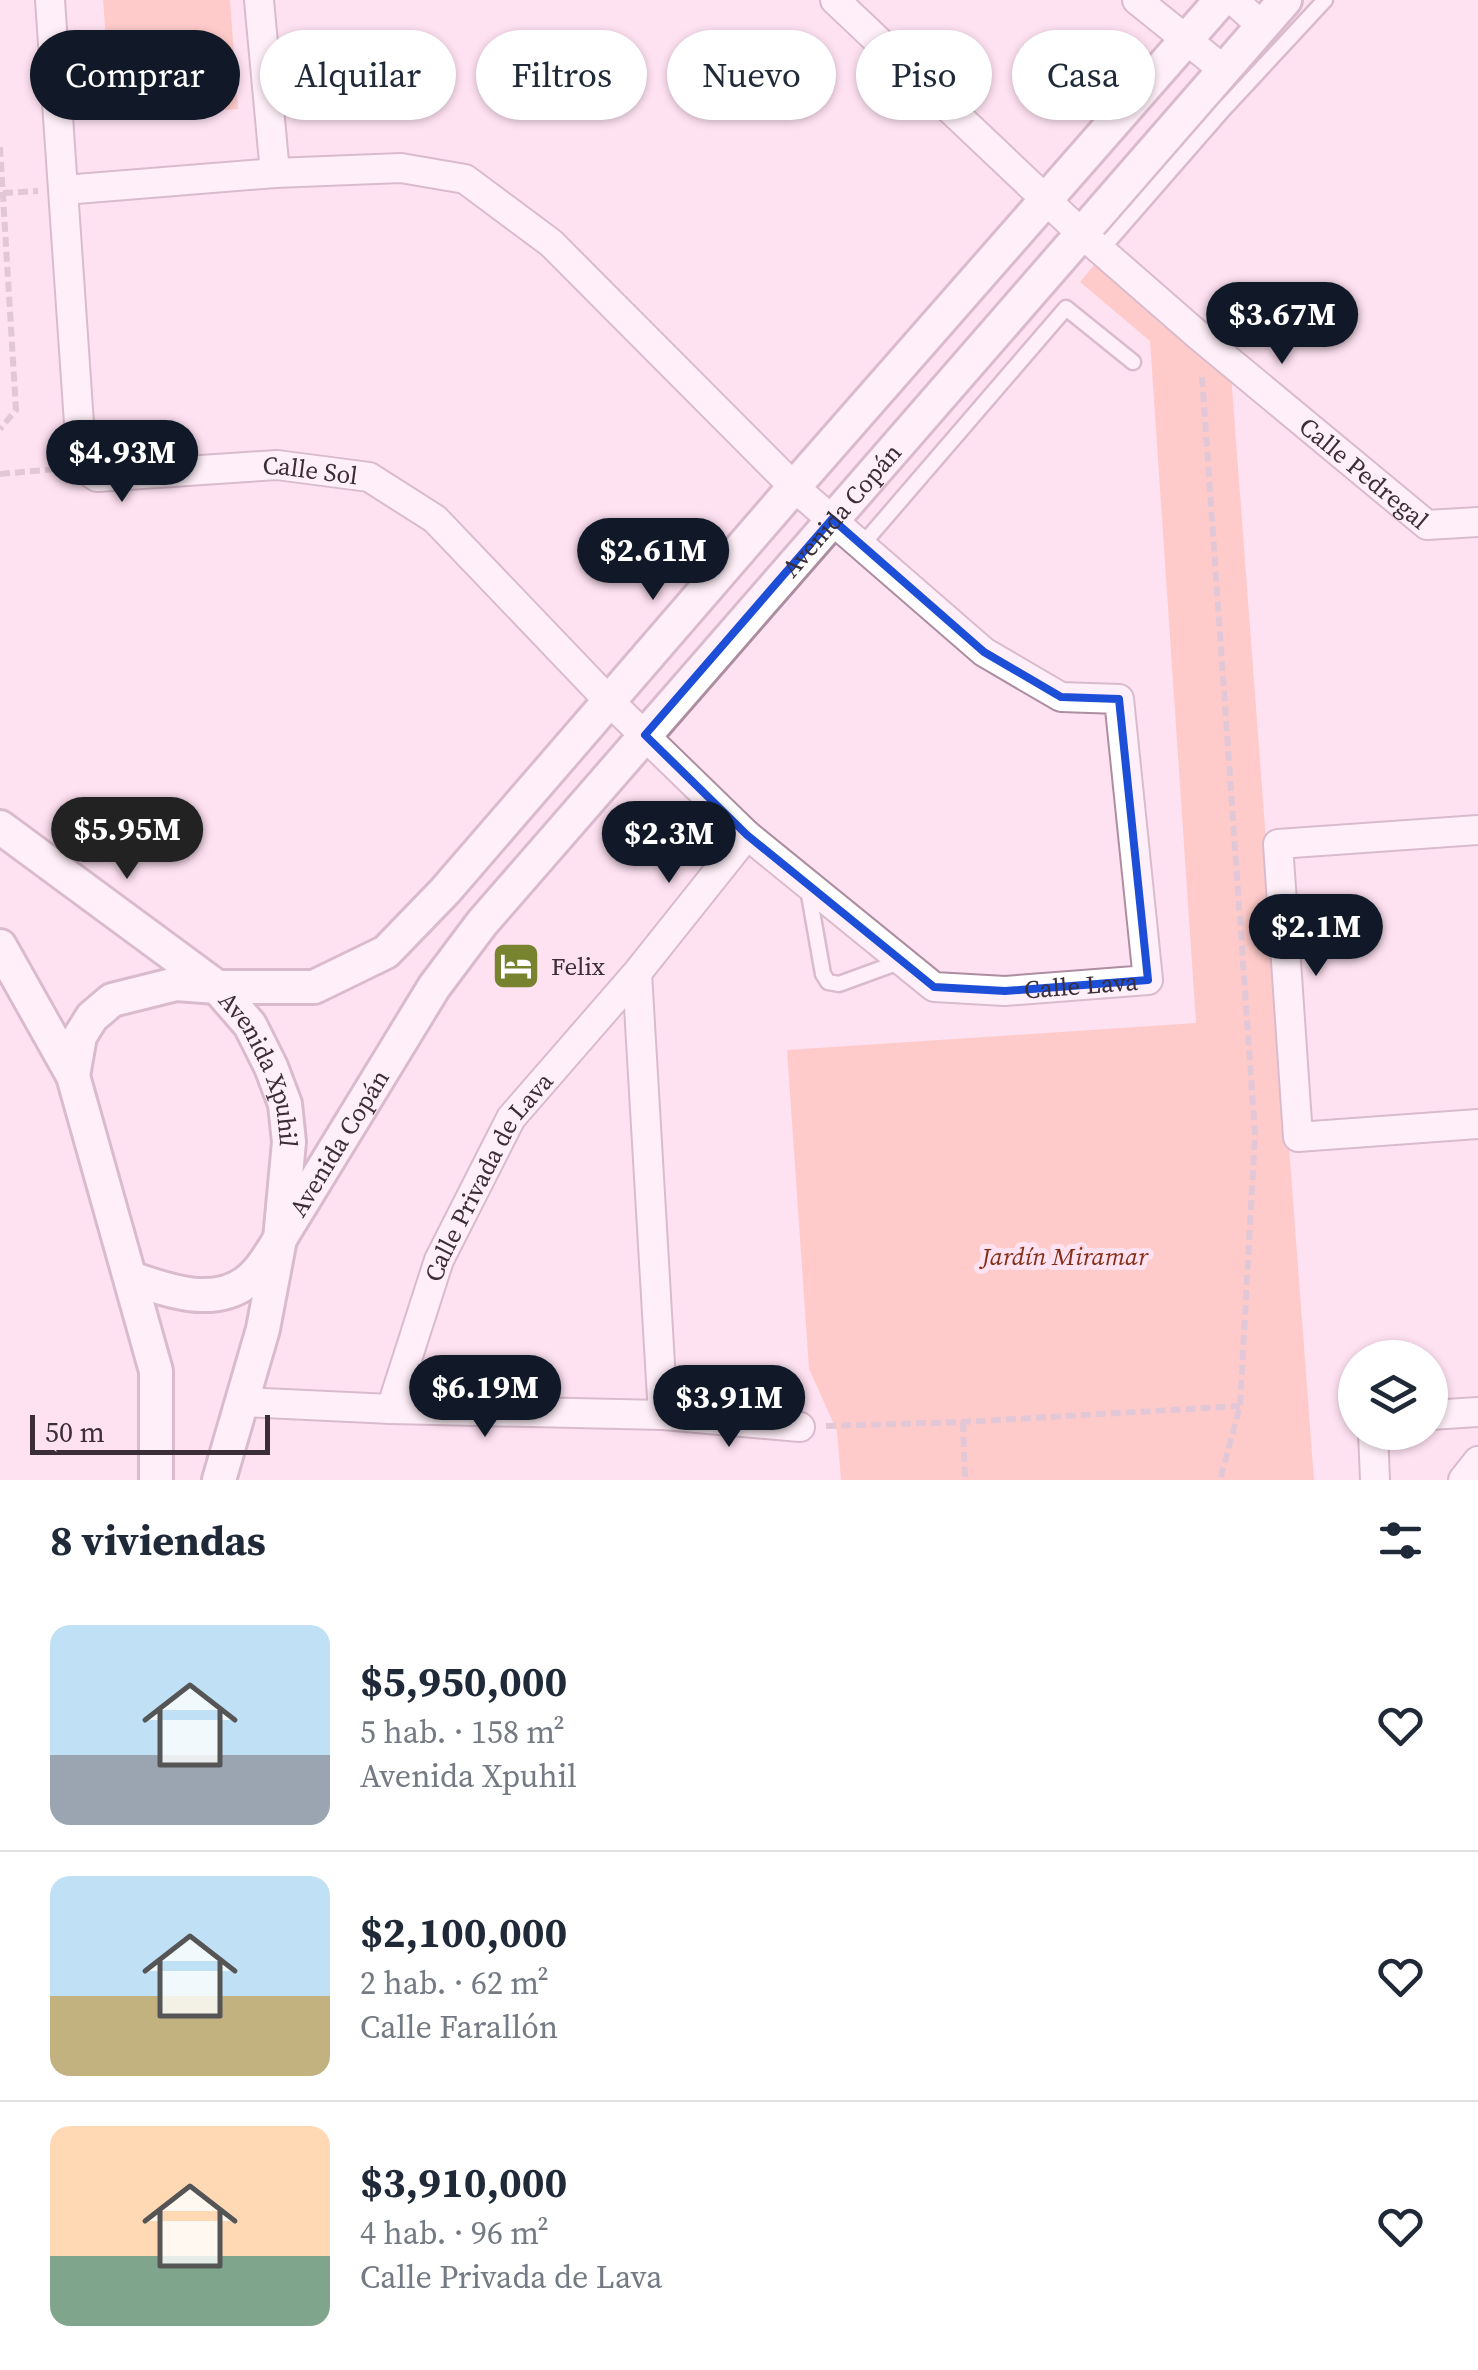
<!DOCTYPE html>
<html lang="es">
<meta charset="utf-8">
<style>
:root{--surface:#fff;--page:#f2f2f3;--text:#1f2937;--muted:#747a83;--line:#e0e1e3;--accent:#111827}
body{margin:0;font-family:"Source Serif 4",serif;background:var(--page);color:var(--text);height:100vh;display:flex;flex-direction:column;font-size:38px;white-space:nowrap}
*{box-sizing:border-box;margin:0}
p{font-size:32px;color:var(--muted)}
.icon{flex:none;width:55px;height:55px;fill:none;stroke:currentColor;stroke-width:2;stroke-linecap:round;stroke-linejoin:round}
.map{position:relative;height:1480px;overflow:hidden}
.sheet{display:flex;flex-direction:column;background:var(--surface);flex:1}
.sheet>*{flex:none}
.hud{position:absolute;left:30px;top:30px;width:1420px;height:90px;display:flex;gap:20px}
.controls{position:absolute;left:1338px;top:1340px;display:grid;gap:20px}
.controls a{display:grid;place-items:center;width:110px;height:110px;border-radius:50%;background:var(--surface);box-shadow:0 2px 8px #0004;font-size:50px}
.scale{position:absolute;left:30px;bottom:25px;width:240px;box-sizing:border-box;padding-left:10px;border:5px solid #3b2e36;border-top:0;font-size:28px;line-height:35px;white-space:nowrap;color:#3b2e36;-webkit-text-stroke:8px #ffe2f2;paint-order:stroke}
.price{position:absolute;translate:-50% -85px;padding:0 22px;border-radius:35px;background:var(--accent);color:#fff;font-size:32px;line-height:65px;filter:drop-shadow(0 2px 5px #0008)}
.price::after{content:'';position:absolute;left:50%;top:60px;width:30px;height:22px;margin-left:-15px;background:inherit;clip-path:polygon(0 0,100% 0,50% 100%)}
.price.selected{background:#222;color:#fff}
ul{padding:0;list-style:none}
li{display:flex;align-items:center;gap:30px;height:250px;padding:0 50px}
li+li{border-top:2px solid var(--line)}
li span{display:grid;place-items:center;flex:none;width:280px;height:200px;border-radius:20px;color:#555}
li>.icon{margin-inline-start:auto}
span .icon{width:120px;height:120px;fill:#fffc;stroke-width:1}
li b{font-size:42px}
h2{display:flex;justify-content:space-between;align-items:center;height:120px;padding:0 50px;font-size:42px}
.tag{padding:0 35px;border-radius:45px;background:var(--surface);box-shadow:0 2px 8px #0004;font-size:35px;line-height:90px}
.tag.selected{background:var(--accent);color:#fff}
.map>svg:first-child{display:block}
</style>
<div class="map">
<svg width="1478" height="1480" viewBox="0 0 1478 1480">
<rect width="100%" height="100%" fill="#ffe2f2"/>
<g fill="#ffb09a">
<polygon points="103,0 230,0 238,109 112,119"/>
<polygon points="1098,260 1231,374 1314,1480 841,1480 837,1431 809,1369 787,1050 1196,1023 1150,341 1080,282"/>
</g>
<g fill="none" stroke-linecap="round" stroke-linejoin="round">
<g stroke="#ad8da0" stroke-width="19">
<g id="service">
<polyline points="1102,249 1223,110 1325,0"/>
<polyline points="862,545 1066,308 1133,362"/>
<polyline points="808,889 823,974 828,982 839,984 902,961"/>
</g>
</g>
<g stroke="#ad8da0" stroke-width="32">
<g id="minor">
<path id="s1" d="M50,0L82,467L97,477L277,465L369,477L435,519L609,701L747,835L934,987L1005,991L1148,980L1119,699L1061,697L984,652L794,487L551,243L465,179L401,168L275,173L64,190"/>
<polyline points="259,0 275,173"/>
<path id="s2" d="M835,0L1081,233L1199,336L1427,525L1478,522"/>
<polyline points="1137,0 1224,70"/>
<polyline points="1233,0 1262,26"/>
<polyline points="1478,830 1278,844 1298,1137 1478,1124"/>
<path id="s3" d="M637,973L663,1415L391,1409L439,1260L511,1118L637,973L747,835"/>
<polyline points="241,1402 391,1409"/>
<polyline points="663,1415 800,1427"/>
<polyline points="1430,1415 1478,1412"/>
<polyline points="1373,1432 1375,1480"/>
<polyline points="1463,1480 1478,1461"/>
</g>
</g>
<g stroke="#ad8da0" stroke-width="38">
<g id="tertiary">
<path id="s4" d="M0,827L217,987L250,1025L271,1067L285,1104L289,1142L280,1239L263,1329L219,1480"/>
<polyline points="0,946 73,1076 156,1371 156,1480"/>
<polyline points="73,1076 80,1036 92,1017 112,1000 176,984 217,987 314,987 386,952 445,891 794,487 1221,0"/>
<path id="s5" d="M131,1278C165,1290 212,1307 245,1283C260,1273 270,1254 280,1239L434,987L482,923L1285,0"/>
</g>
</g>
<g stroke="#bfa8b5" stroke-width="6" stroke-dasharray="10 5" stroke-linecap="butt">
<polyline points="0,147 16,410 0,429"/>
<polyline points="3,193 38,191"/>
<polyline points="1202,377 1255,1134 1240,1406 1220,1480"/>
<polyline points="0,474 56,469"/>
<polyline points="963,1422 965,1480"/>
<polyline points="826,1426 963,1422 1240,1406"/>
</g>
<use href="#service" stroke="#fff" stroke-width="14"/>
<use href="#minor" stroke="#fff" stroke-width="28"/>
<use href="#tertiary" stroke="#fff" stroke-width="32"/>
</g>
<path d="M0 0H1478V1480H0ZM832,519L984,652L1061,697L1119,699L1148,980L1005,991L934,987L747,835L645,735Z" fill="#ffe2f2" fill-opacity=".55" fill-rule="evenodd"/>
<path fill="none" stroke="#1d4ed8" stroke-width="8" stroke-linejoin="round" d="M832,519L984,652L1061,697L1119,699L1148,980L1005,991L934,987L747,835L645,735Z"/>
<defs>
<g id="hotel-square" transform="scale(2.5)"><rect x="-9" y="-9" width="18" height="18" rx="4" fill="#78832f" stroke="#ffe2f2"/><path d="M-6-4.5h1.5V1H6V5H4.5V3h-9V5H-6ZM-4 0a1.8 1.8 0 1 1 3.6 0ZM.5 0V-2.5h3Q6-2.5 6 0Z" fill="#fff"/></g>
</defs>
<g fill-rule="evenodd">
<use href="#hotel-square" x="516" y="966"/>
</g>
<g text-anchor="middle" stroke-width="10" stroke-linejoin="round" paint-order="stroke">
<g font-size="25" fill="#3b2e36" stroke="#ffe2f2">
<text dy="9" stroke="none"><textPath href="#s2" startOffset="710">Calle Pedregal</textPath></text>
<text dy="9" stroke="none"><textPath href="#s1" startOffset="700">Calle Sol</textPath></text>
<text dy="9" stroke="none"><textPath href="#s5" startOffset="1098">Avenida Copán</textPath></text>
<text dy="9" stroke="none"><textPath href="#s1" startOffset="1670">Calle Lava</textPath></text>
<text dy="9" stroke="none"><textPath href="#s4" startOffset="365">Avenida Xpuhil</textPath></text>
<text dy="9" stroke="none"><textPath href="#s5" startOffset="288">Avenida Copán</textPath></text>
<text dy="9" stroke="none"><textPath href="#s3" startOffset="968">Calle Privada de Lava</textPath></text>
</g>
<g font-size="25" fill="#3b2e36" stroke="#ffe2f2" text-anchor="start">
<text x="551" y="975">Felix</text>
</g>
<g font-size="25" font-style="italic" fill="#852e15" stroke="#ffe2f2">
<text x="1065" y="1265">Jardín Miramar</text>
</g>
</g>
</svg>
<div class="controls">
<a><svg class="icon" aria-label="layers" viewBox="0 0 24 24"><path d="M12 4l9 5-9 5-9-5zM3 14l9 5 9-5"/></svg></a>
</div>
<div class="scale">50 m</div>
<b class="price" style="left:1282px;top:367px">$3.67M</b>
<b class="price" style="left:122px;top:505px">$4.93M</b>
<b class="price" style="left:653px;top:603px">$2.61M</b>
<b class="price selected" style="left:127px;top:882px">$5.95M</b>
<b class="price" style="left:669px;top:886px">$2.3M</b>
<b class="price" style="left:1316px;top:979px">$2.1M</b>
<b class="price" style="left:485px;top:1440px">$6.19M</b>
<b class="price" style="left:729px;top:1450px">$3.91M</b>
<div class="hud">
<a class="tag selected">Comprar</a>
<a class="tag">Alquilar</a>
<a class="tag">Filtros</a>
<a class="tag">Nuevo</a>
<a class="tag">Piso</a>
<a class="tag">Casa</a>
</div>
</div>
<section class="sheet">
<h2>8 viviendas<svg class="icon" aria-label="filters" viewBox="0 0 24 24"><path d="M4 7h16M4 17h16"/><circle cx="9" cy="7" r="2"/><circle cx="15" cy="17" r="2"/></svg></h2>
<ul>
<li><span style="background:linear-gradient(#bfe0f5 65%,#9aa5b1 0)"><svg class="icon" aria-label="home" viewBox="0 0 24 24"><path d="M3 11l9-7 9 7M6 9v11h12V9"/></svg></span><div><b>$5,950,000</b><p>5 hab. · 158 m²</p><p>Avenida Xpuhil</p></div><svg class="icon" aria-label="heart" viewBox="0 0 24 24"><path d="M12 20l-8-8c-3-5 5-10 8-4 3-6 11-1 8 4z"/></svg></li>
<li><span style="background:linear-gradient(#bfe0f5 60%,#c2b280 0)"><svg class="icon" aria-label="home" viewBox="0 0 24 24"><path d="M3 11l9-7 9 7M6 9v11h12V9"/></svg></span><div><b>$2,100,000</b><p>2 hab. · 62 m²</p><p>Calle Farallón</p></div><svg class="icon" aria-label="heart" viewBox="0 0 24 24"><path d="M12 20l-8-8c-3-5 5-10 8-4 3-6 11-1 8 4z"/></svg></li>
<li><span style="background:linear-gradient(#ffd9b3 65%,#7fa58c 0)"><svg class="icon" aria-label="home" viewBox="0 0 24 24"><path d="M3 11l9-7 9 7M6 9v11h12V9"/></svg></span><div><b>$3,910,000</b><p>4 hab. · 96 m²</p><p>Calle Privada de Lava</p></div><svg class="icon" aria-label="heart" viewBox="0 0 24 24"><path d="M12 20l-8-8c-3-5 5-10 8-4 3-6 11-1 8 4z"/></svg></li>
</ul>
</section>
